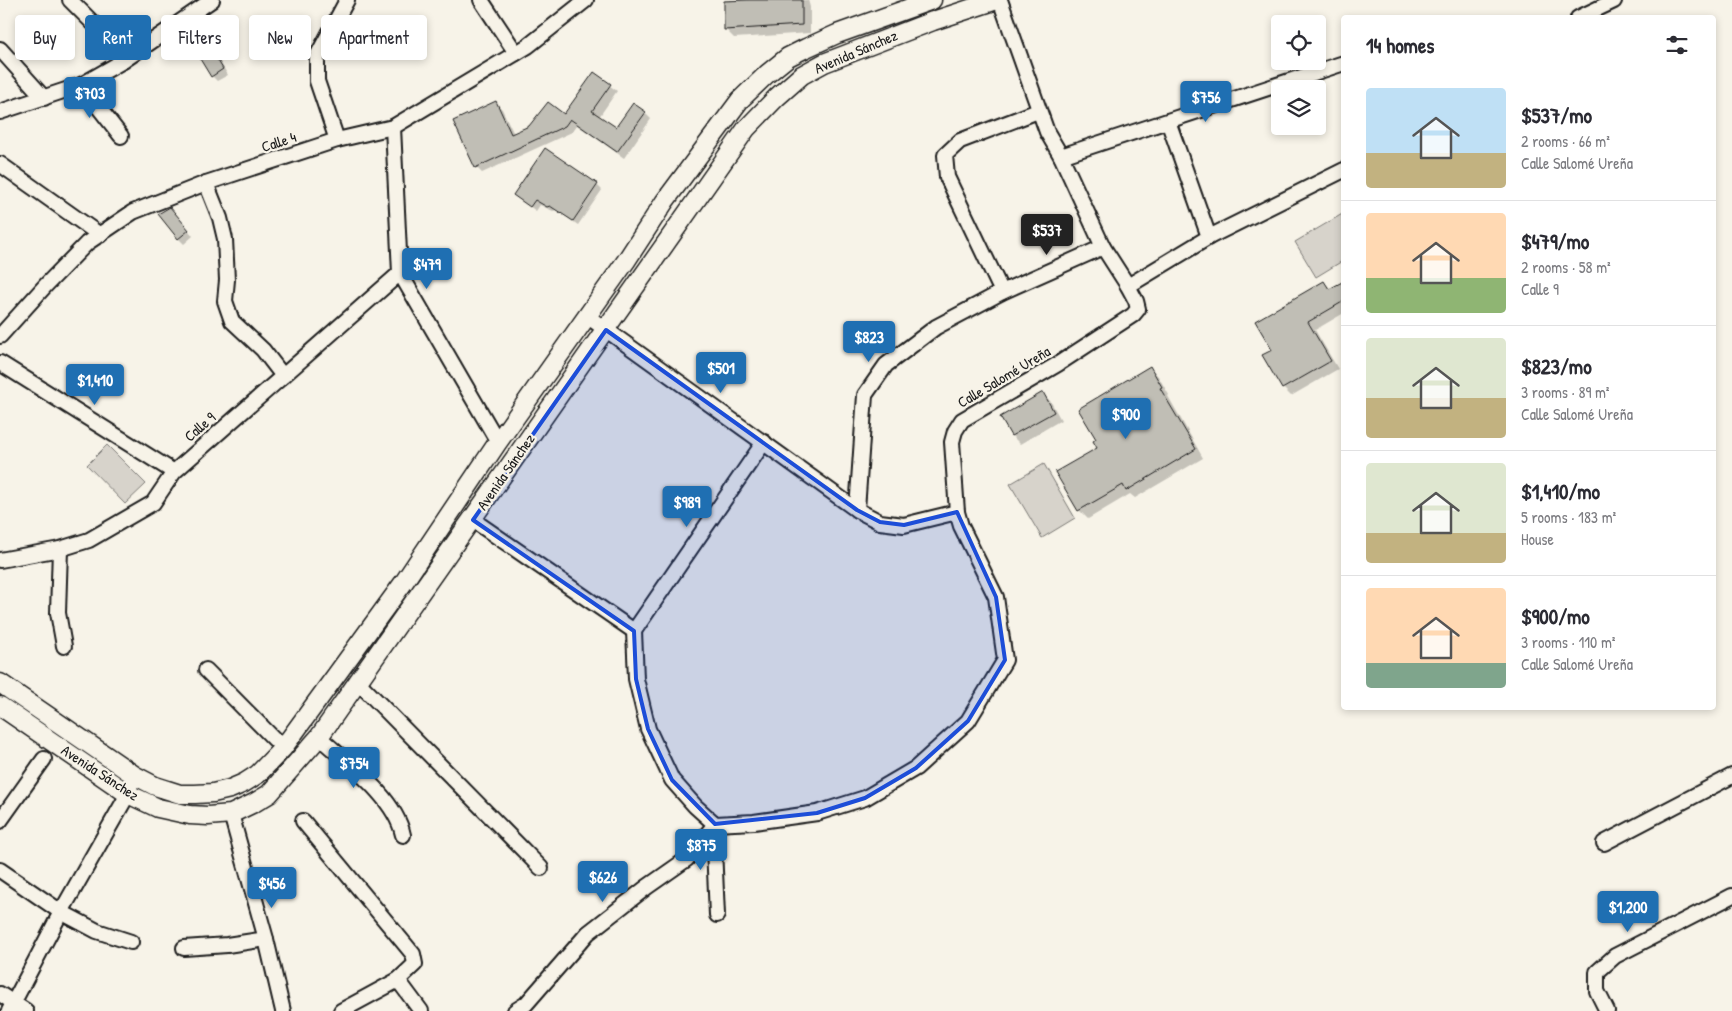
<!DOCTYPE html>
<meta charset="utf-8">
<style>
:root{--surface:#fff;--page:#f7f7f7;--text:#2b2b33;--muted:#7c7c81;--line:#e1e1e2;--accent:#1f6fb2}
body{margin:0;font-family:"Patrick Hand",sans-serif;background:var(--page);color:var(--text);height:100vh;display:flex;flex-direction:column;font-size:19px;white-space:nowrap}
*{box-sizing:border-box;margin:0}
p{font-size:16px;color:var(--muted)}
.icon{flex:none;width:28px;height:28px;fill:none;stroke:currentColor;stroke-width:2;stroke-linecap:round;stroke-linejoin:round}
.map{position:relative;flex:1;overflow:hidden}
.sheet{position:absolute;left:1341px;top:15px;width:375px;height:695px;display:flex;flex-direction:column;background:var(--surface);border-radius:5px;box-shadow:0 2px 8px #0003}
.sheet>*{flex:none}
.guide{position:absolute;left:15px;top:15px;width:475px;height:45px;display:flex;gap:10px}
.fabs{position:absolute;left:1271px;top:15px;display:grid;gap:10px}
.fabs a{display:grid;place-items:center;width:55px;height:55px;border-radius:5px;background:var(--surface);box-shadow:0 2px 8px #0003;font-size:25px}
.price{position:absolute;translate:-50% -42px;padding:0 11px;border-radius:5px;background:var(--accent);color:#fff;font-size:16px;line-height:32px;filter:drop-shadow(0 1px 2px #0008)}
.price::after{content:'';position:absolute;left:50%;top:30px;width:15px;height:11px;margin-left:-8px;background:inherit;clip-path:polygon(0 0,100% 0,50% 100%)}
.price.on{background:#222;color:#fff}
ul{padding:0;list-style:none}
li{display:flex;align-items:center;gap:15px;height:125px;padding:0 25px}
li+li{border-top:1px solid var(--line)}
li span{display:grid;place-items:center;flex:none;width:140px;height:100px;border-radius:5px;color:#555}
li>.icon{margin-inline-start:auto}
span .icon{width:60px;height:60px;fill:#fffc;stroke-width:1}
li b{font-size:21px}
h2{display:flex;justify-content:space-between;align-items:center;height:60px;padding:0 25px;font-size:21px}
.pill{padding:0 18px;border-radius:5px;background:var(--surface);box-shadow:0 2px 8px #0003;font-size:18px;line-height:45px}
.pill.on{background:var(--accent);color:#fff}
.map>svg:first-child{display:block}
</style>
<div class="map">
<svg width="1732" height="1011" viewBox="0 0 1732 1011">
<rect width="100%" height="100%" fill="#f7f3e8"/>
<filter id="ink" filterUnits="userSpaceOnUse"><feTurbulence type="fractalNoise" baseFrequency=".02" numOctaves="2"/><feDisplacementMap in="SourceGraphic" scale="10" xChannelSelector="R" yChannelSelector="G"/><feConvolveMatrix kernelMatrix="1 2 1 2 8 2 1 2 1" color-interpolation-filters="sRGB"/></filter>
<g filter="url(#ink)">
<g fill="#d7d3cb" stroke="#7a7874">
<polygon points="1344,213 1344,260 1316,277 1295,242"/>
<polygon points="107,445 146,484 125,504 87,465"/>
<polygon points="1044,464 1075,518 1042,538 1010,484"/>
</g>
<g fill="#0003">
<polygon points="725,0 808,0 810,7 810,33 734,38 725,29"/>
<polygon points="195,25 200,30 228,75 217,81 212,76"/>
<polygon points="594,74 617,91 599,117 616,129 645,113 651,119 624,158 577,125 572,132 482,173 476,167 496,103 502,109 514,134 564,116"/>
<polygon points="597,185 602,190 578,225 556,210 553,211 540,205 536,211 514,195"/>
<polygon points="175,213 193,236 184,244 178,238"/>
<polygon points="1324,282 1331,289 1344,282 1344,313 1315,330 1338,369 1291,396 1283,388 1274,350"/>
<polygon points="1150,368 1158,376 1169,395 1168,396 1203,458 1135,498 1130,494 1088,519 1079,510 1057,472 1098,448"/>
<polygon points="1043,394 1051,402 1061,420 1020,444 1012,436 1002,417"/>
</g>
<g fill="#c0beb5" stroke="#1c1c1c">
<polygon points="748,0 802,0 802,25 724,30 724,1"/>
<polygon points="195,23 223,69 211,77 183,31"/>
<polygon points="594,72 611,84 592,111 616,127 633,103 646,112 617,152 570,119 565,126 475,168 453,121 496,101 511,134 529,126 548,102 564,114"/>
<polygon points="545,148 598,184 573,221 550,206 547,207 535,200 530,207 513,195"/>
<polygon points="170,207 189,230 178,239 158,214"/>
<polygon points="1324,281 1329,289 1344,281 1344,301 1308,322 1331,361 1282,389 1262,355 1272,350 1255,321"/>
<polygon points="1150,366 1162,387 1160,388 1196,449 1126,491 1123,485 1078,511 1055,472 1097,448 1093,441 1096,439 1078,409"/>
<polygon points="1043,392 1054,412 1011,436 1000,417"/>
</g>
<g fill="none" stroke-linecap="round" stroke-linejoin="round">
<g stroke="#1c1c1c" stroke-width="18">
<g id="minor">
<polyline points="70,0 98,28 123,61"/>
<polyline points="481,0 516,53"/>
<polyline points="1578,18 1614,1"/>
<polyline points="0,49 44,98"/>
<polyline points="81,85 121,136"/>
<polyline points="0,112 81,85 123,61 212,0"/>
<polyline points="393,127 400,273 498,442"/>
<polyline points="337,140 317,81 317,56 347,0"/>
<polyline points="1061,156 1344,63"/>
<polyline points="0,164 100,235"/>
<polyline points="206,183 220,218 225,239 227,280 225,301 232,321 263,350 283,376"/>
<polyline points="1209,237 1344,170"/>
<polyline points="1128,286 1209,237 1168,121"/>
<polyline points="1002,292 947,177 945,155 960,141 1038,111"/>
<polyline points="587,316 857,510 880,522 904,525 957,512"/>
<polyline points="0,336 46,285 87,243 133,212 206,183 337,140 393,127 528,46 586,0"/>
<polyline points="0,363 174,472"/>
<polyline points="857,510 865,395 886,365 936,327 1002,292 1103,247"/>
<polyline points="473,520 634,631"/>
<polyline points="60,549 58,613 64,646"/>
<polyline points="0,560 60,549 89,540 153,503 174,472 400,273"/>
<polyline points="634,631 636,679 648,729 672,780 695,806 715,824 754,822 817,813 865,798 916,768 968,721 1005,660 996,597 961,526 957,512 952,442 955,431 962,420 1058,364 1133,315 1138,309 1136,301 1128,286 1103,247 1061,156 1047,132 1000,0"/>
<polyline points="634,631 764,442"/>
<polyline points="206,670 283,748"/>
<polyline points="358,682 541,868"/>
<path d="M319,737C347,763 395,797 403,835"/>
<polyline points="231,814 266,939 283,1011"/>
<polyline points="0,821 44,759"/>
<polyline points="303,821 413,954 415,964 398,980 341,1011"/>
<polyline points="713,826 717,915"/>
<polyline points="1604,843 1732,776"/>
<polyline points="0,870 61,912 97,931 131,942"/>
<polyline points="184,948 227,945 266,939"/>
<polyline points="398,980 421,1011"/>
<polyline points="0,994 26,1011"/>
<polyline points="9,1011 61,912 128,794 134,775"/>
<polyline points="515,1011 526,1004 588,933 647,887 687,859 715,824"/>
<polyline points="1607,1011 1597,991 1597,972 1615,956 1732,896"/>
</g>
</g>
<g stroke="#1c1c1c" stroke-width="21">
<g id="tertiary">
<polyline points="0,683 134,775 155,786 180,794 195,794 213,793 230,789 244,783 258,774 283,748 404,582 498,442 626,261 665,201 740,100 767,74 788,57 806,48 837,34 932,0"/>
<polyline points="0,706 128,794 158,808 190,815 208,816 231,814 254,803 269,794 319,737 746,129 777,97 802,75 824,63 933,21 997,0"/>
</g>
</g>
<use href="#minor" stroke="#f7f3e8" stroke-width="14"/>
<use href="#tertiary" stroke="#f7f3e8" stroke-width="18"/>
</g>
</g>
<path fill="#1d4ed8" fill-opacity="0.2" stroke="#1d4ed8" stroke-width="4" stroke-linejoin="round" d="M606,330L857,510L880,522L904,525L957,512L996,597L1005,660L968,721L916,768L865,798L817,813L715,824L672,780L648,729L636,679L634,631L473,520Z"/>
<g text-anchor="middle" stroke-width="4.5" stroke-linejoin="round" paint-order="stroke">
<g font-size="15" fill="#1c1c1c" stroke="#f7f3e8">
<text transform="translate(856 52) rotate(-23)" y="5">Avenida Sánchez</text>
<text transform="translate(279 142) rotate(-18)" y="5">Calle 4</text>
<text transform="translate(1004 377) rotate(-31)" y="5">Calle Salomé Ureña</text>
<text transform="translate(200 427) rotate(-41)" y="5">Calle 9</text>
<text transform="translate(506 472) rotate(-55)" y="5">Avenida Sánchez</text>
<text transform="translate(100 773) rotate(33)" y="5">Avenida Sánchez</text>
</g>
</g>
</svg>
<div class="fabs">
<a><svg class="icon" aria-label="locate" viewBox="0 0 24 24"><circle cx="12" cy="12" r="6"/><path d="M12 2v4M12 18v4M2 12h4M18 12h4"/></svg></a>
<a><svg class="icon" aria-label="layers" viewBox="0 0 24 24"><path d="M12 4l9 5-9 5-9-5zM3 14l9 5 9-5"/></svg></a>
</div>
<b class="price" style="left:90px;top:119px">$703</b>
<b class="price" style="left:1206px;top:123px">$756</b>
<b class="price on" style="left:1047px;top:256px">$537</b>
<b class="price" style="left:427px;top:290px">$479</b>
<b class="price" style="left:869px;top:363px">$823</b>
<b class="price" style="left:721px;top:394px">$501</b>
<b class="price" style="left:95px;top:406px">$1,410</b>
<b class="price" style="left:1126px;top:440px">$900</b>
<b class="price" style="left:687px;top:528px">$989</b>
<b class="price" style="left:354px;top:789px">$754</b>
<b class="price" style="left:701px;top:871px">$875</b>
<b class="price" style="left:603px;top:903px">$626</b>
<b class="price" style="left:272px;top:909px">$456</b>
<b class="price" style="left:1628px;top:933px">$1,200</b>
<div class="guide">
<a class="pill">Buy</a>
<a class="pill on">Rent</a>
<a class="pill">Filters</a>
<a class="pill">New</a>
<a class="pill">Apartment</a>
</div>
<section class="sheet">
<h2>14 homes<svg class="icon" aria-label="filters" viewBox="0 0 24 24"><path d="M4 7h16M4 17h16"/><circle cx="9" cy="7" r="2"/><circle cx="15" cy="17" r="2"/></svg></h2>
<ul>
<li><span style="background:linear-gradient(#bfe0f5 65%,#c2b280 0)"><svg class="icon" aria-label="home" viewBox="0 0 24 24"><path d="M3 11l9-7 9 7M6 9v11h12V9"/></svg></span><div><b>$537/mo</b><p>2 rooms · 66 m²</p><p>Calle Salomé Ureña</p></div></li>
<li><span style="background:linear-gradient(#ffd9b3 65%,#8fb573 0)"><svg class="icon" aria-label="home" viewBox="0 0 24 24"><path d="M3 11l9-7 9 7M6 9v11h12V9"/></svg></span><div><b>$479/mo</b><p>2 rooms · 58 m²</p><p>Calle 9</p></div></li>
<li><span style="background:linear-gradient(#dfe7d0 60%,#c2b280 0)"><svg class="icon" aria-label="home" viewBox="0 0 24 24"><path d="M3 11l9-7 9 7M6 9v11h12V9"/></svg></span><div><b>$823/mo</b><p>3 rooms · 89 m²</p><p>Calle Salomé Ureña</p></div></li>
<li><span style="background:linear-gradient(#dfe7d0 70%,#c2b280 0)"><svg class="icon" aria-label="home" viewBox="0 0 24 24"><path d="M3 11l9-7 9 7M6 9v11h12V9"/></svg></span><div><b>$1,410/mo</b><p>5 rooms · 183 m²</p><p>House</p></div></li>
<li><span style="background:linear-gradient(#ffd9b3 75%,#7fa58c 0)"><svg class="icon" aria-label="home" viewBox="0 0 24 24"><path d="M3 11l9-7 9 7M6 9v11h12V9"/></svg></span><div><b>$900/mo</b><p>3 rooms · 110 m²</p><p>Calle Salomé Ureña</p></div></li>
</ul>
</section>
</div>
